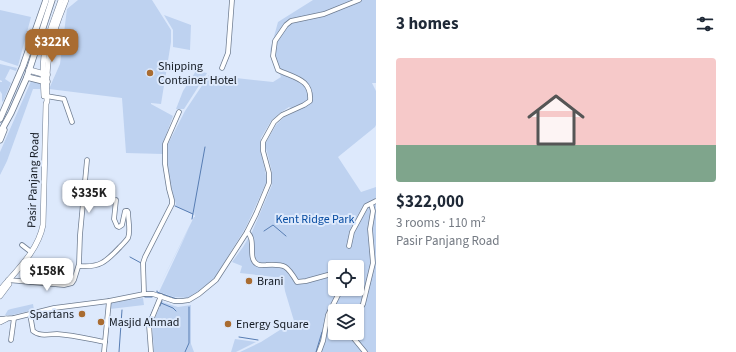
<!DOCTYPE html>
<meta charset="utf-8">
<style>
:root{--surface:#fff;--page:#f6f6f7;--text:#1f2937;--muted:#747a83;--line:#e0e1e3;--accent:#a96c31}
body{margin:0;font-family:"Source Sans 3",sans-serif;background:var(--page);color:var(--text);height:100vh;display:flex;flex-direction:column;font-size:15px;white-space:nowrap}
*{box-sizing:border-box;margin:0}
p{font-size:13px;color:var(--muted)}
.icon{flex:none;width:22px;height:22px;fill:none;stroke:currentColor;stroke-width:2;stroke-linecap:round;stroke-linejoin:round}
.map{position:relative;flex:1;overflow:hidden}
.details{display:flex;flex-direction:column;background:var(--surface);width:360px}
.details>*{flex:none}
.tools{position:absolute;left:328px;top:260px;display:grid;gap:8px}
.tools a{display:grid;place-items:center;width:36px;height:36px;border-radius:4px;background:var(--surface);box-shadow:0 1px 3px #0004;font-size:20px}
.price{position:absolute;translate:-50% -34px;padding:0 9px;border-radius:8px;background:#fff;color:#222;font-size:13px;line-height:26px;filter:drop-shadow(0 1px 2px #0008)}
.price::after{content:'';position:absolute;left:50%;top:24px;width:12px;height:9px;margin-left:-6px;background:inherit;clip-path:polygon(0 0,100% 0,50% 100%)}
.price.selected{background:var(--accent);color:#fff}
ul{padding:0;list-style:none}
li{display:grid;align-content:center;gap:8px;height:212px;padding:0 20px}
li+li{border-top:1px solid var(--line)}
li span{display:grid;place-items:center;height:124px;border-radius:4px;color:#555}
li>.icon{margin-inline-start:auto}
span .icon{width:72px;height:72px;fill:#fffc;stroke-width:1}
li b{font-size:17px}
h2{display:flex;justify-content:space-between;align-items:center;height:48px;padding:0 20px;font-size:17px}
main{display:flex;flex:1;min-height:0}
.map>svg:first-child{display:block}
</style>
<main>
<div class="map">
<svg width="376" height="352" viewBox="0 0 376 352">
<rect width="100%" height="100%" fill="#dde9fc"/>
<g fill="#bed2f0" fill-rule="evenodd">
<polygon points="78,0 152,0 171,30 171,42 161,104 151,103 151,104 173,116 163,143 163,154 126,153 122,98 49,89 60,64 67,9"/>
<path d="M313,0H376V83H372L376,91V125L375,127L338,157L361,192L376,187V352H240L261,342L294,321L285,291L283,278L240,273L242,266L232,262L243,247L252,232L272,185V172L265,144L276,125L284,117L297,111L289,107L280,113L271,121L261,138L260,149L265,170L267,181L246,227L218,273L212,281L194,295L187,298L174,297L159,292L189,228L157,291L194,217H195L194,212L192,214L175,206L176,204L175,201L169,180L168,165V144L185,111L209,75L273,82L281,77L270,51L278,22ZM335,267H357V289H335ZM335,311H357V333H335Z"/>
<polygon points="0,10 31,17 18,66 0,60"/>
<polygon points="164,15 191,25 190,50 173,47 173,30"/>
<polygon points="0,64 17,68 16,71 10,69 5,79 11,83 3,102 2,101 2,94 0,91 0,82 2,82 2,81 0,80"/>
<polygon points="196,71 207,73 184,109 176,109 183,91"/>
<polygon points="32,79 40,81 40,89 33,89 7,161 0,175 0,152"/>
<polygon points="143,298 144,305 110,309 110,303 130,299 130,300"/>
<polygon points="162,302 178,307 191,305 191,344 194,352 154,352 152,324"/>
<polygon points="33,304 34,310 12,315 5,315 8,310 11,309"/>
<polygon points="235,339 256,342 236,352 231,352"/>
</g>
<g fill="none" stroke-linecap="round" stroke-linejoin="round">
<g stroke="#577db3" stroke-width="1">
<polyline points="175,206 193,214"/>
<polyline points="192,219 205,147"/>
<polyline points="264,231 273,225 286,236"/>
<polyline points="130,257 141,263"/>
<polyline points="157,291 157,292 165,295"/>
<polyline points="165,295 177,299"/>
<polyline points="145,297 152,297"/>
<polyline points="161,303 173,308 176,311"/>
<polyline points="160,306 162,301"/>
<polyline points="148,333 147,323 155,306"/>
<polyline points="239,337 258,340"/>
<polyline points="119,352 122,310"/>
<polyline points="185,352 189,343 189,307"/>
<polyline points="316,352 322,332"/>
</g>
<g stroke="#6f7d91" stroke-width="5.5">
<g id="minor">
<polyline points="222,68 228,53 232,0"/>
<polyline points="46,96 64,99 72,122"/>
<polyline points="116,200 114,219 117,226 119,227 122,225 125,211 127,211"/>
<path d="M247,232C257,240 247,258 257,264C260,266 263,265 266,265C285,264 287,265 297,282L306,281L335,273"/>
<polyline points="22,245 31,252"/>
<polyline points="349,246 352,232 366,206 376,201"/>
<path d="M79,266C99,268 106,262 120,247C123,244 126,241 128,238C131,231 128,220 128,212L127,211"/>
<polyline points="8,280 64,285 72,283 74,280 79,264 80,235 87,160"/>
<polyline points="144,294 143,263 145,257 172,204 172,200 169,189 165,164 165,144 179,112"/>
<path d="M30,314L33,331C40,337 49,334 57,334C73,335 89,339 105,342"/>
<polyline points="357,314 363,304 373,263 370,229 373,211 371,204"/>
<path d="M0,319L14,318L54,308L109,301L144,294H153L174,301H182L189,300L199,294L216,280L247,232L256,214L269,183V173L263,151V142L274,122L282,115L304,105L310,101C312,79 294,78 278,70L273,56L275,41L286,25L291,21L324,14L359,0"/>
<polyline points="351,333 351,335 365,352"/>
<polyline points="11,340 14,318"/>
<polyline points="104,352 109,301"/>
<polyline points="151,352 149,325 161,296"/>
<polyline points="319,352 323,341 328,315 341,289"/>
</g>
</g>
<g stroke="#6f7d91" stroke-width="6">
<g id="major">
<path d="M44,96C43,79 42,61 46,44C50,29 56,15 61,0"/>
<path d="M0,290C16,271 38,251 43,225L46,104L47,101C46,82 47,63 51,45C54,29 60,15 66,0"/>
<polyline points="0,296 9,284"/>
<polyline points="0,322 6,319"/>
</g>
</g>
<g stroke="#6f7d91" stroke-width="7">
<g id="highway">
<polyline points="29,70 47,75"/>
<polyline points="27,77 47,82"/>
<polyline points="0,119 23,66 46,0"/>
<polyline points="0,133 11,113 27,77 52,0"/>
<polyline points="0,140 4,130"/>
</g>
</g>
<use href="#minor" stroke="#fff" stroke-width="4"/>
<use href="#major" stroke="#fff" stroke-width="5"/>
<use href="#highway" stroke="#fff" stroke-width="5.5"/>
</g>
<g fill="#a96c31" stroke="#dde9fc" stroke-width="1.5">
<circle cx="150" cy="73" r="4"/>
<circle cx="249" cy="281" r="4"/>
<circle cx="82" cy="314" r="4"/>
<circle cx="101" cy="322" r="4"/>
<circle cx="228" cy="324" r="4"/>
</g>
<g text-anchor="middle" stroke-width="4" stroke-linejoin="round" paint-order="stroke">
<g font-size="12" fill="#141a22" stroke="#dde9fc" text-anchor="start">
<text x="158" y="70">Shipping<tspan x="158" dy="14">Container Hotel</tspan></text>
<text x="257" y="285">Brani</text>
<text x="74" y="318" text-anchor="end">Spartans</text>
<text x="109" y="326">Masjid Ahmad</text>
<text x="236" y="328">Energy Square</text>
</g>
<g font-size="12" fill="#141a22" stroke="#dde9fc">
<text transform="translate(33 180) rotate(-88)" y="4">Pasir Panjang Road</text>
</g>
<g font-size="12" fill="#074ca1" stroke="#dde9fc">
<text x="315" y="223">Kent Ridge Park</text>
</g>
</g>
</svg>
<div class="tools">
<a><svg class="icon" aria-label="locate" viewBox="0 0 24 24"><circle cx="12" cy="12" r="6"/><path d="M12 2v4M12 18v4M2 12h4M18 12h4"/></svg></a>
<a><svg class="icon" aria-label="layers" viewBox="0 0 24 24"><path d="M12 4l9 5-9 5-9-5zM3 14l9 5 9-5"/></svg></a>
</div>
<b class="price selected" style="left:52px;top:63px">$322K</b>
<b class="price" style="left:89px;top:214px">$335K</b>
<b class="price" style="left:47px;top:292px">$158K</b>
</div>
<section class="details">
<h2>3 homes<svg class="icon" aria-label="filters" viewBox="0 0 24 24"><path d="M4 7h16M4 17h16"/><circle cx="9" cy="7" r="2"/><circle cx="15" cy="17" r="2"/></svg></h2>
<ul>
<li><span style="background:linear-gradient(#f6c9c9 70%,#7fa58c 0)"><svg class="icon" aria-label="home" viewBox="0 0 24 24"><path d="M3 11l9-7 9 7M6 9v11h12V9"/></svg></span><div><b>$322,000</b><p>3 rooms · 110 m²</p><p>Pasir Panjang Road</p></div></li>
</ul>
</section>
</main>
